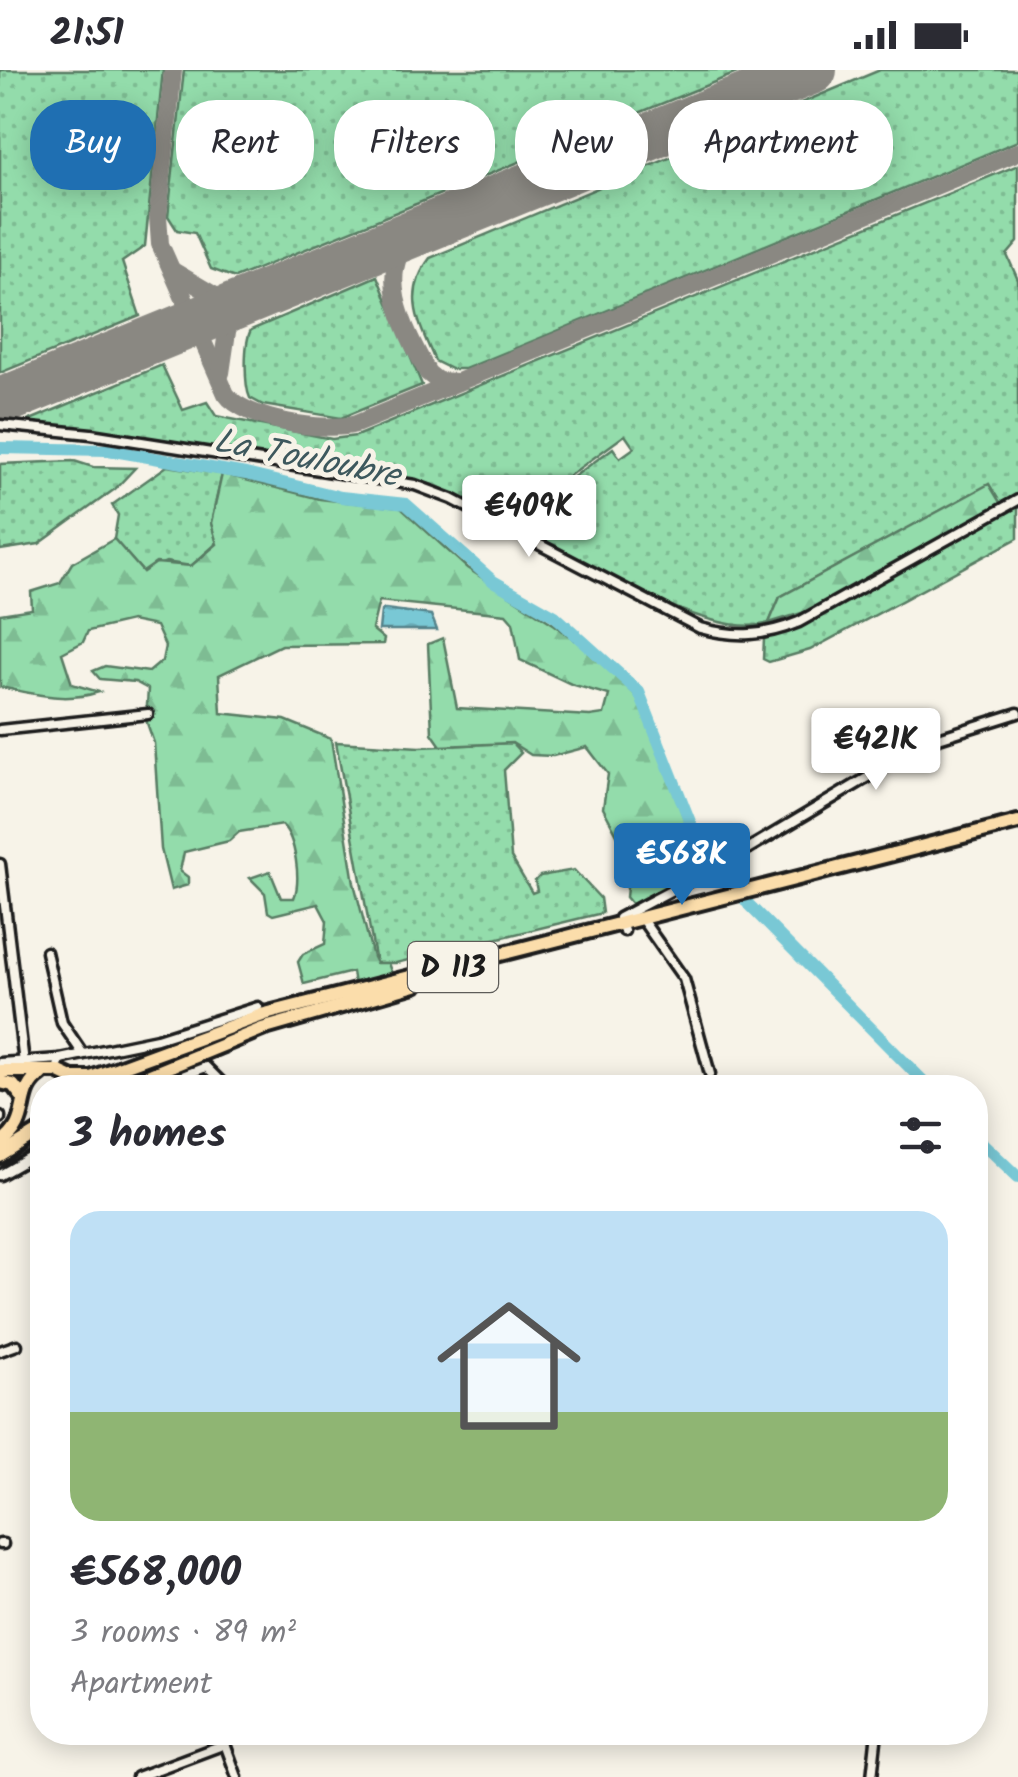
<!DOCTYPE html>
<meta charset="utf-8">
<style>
:root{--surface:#fff;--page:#f2f2f3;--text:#2b2b33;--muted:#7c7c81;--line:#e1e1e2;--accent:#1f6fb2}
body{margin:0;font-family:Kalam,sans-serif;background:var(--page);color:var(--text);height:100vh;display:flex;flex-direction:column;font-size:38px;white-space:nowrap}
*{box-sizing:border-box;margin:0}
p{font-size:32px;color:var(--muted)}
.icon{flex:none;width:55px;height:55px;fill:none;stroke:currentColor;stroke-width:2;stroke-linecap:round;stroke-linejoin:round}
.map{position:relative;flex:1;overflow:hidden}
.drawer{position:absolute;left:30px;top:1005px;width:958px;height:670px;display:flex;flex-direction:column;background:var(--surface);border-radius:40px;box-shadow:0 5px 25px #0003}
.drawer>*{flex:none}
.banner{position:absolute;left:30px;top:30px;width:960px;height:90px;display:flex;gap:20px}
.price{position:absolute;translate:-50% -85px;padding:0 22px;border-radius:10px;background:#fff;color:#222;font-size:32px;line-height:65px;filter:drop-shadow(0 2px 5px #0008)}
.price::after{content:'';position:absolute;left:50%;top:60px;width:30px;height:22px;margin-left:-15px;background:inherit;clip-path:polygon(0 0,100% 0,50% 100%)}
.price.active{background:var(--accent);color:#fff}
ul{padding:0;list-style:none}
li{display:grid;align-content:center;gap:20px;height:530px;padding:0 40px}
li+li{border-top:2px solid var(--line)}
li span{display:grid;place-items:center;height:310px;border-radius:30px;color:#555}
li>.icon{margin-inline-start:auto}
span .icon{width:180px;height:180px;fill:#fffc;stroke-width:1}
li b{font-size:42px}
h2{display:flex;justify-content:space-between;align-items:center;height:120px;padding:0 40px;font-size:42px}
.pill{padding:0 35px;border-radius:40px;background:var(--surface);box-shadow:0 5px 25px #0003;font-size:35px;line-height:90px}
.pill.active{background:var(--accent);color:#fff}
.status{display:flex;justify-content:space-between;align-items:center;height:70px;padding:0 50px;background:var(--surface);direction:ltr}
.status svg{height:28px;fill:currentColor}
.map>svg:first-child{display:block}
</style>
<div class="status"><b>21:51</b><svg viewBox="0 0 49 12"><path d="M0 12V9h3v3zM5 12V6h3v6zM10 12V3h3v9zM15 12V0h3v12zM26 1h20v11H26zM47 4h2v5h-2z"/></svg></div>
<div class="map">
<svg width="1018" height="1707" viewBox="0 0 1018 1707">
<defs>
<pattern id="grass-dots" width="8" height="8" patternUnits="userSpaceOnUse" patternTransform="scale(2.5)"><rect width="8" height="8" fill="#93dcab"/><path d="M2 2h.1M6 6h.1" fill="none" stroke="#7ebc93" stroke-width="1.8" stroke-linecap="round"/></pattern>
<pattern id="forest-firs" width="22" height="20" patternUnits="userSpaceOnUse" patternTransform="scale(2.5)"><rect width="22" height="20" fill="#93dcab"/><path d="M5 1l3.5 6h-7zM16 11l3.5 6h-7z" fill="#7ebc93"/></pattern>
<pattern id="water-waves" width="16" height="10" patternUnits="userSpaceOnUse" patternTransform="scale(2.5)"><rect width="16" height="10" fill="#79c8d5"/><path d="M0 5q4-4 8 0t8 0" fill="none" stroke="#68abb6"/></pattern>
</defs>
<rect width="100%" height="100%" fill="#f7f3e8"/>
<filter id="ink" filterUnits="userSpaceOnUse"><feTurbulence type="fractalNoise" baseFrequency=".01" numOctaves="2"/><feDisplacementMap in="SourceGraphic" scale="20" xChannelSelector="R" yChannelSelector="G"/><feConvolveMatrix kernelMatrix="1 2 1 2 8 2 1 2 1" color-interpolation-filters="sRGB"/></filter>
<g filter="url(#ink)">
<g fill="url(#grass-dots)" stroke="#587c64" stroke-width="2.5">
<polygon points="0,0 163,0 145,176 122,192 140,246 0,303"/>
<polygon points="184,0 744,0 235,208 211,199 195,163 177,160 168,146"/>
<path d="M880,0H1018V71L465,299H451L435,291C419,253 402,225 430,188Z"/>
<path d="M1018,95V172L1007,185L1018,210V424L1001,434L989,415L780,527L769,553C708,573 570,483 511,453L613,378L620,388L634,378L625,365L507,451L437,416L394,405L23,353L162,295L183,340L207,332L216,346L332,369L356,366Z"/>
<path d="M377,206L422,315L341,348L263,335L250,328C244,315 244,272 251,260Z"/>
<polygon points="74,391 93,397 135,398 115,419 39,474 0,480 0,394"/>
<polygon points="167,396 222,404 211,453 217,473 191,496 166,492 143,502 114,469 118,445 112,435"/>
<polygon points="1018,436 1018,468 810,580 769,592 763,589 764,569 798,557"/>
<polygon points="336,672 419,677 512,673 521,683 504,700 511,787 532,823 537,821 535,811 540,806 574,800 600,828 602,843 396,893 376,893"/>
</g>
<g fill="url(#forest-firs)" stroke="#587c64" stroke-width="2.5">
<path d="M222,404L320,429L401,438L467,498L555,555L603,592L639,629L691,767L714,794L635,838L626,827L630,789L603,738L608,704L587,677L553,686L531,685L512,673L441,676L432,663L428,574L443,568L457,638L590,646L604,644L609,625L571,614L520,590L513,552L506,544L379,531L372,559L384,569L383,574L281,575L219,605L221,643L285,650L331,669L354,813L373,887L376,893H388L392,904L354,914L352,902L304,914L298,892L303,884L325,874L327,851L318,834L273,845L268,842L265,823L250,808L270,801L281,828H294C301,811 296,768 282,755L239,762L229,771L184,782L180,801L188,807V815L171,820L161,779L154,673L146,650L148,619L135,612L100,609L93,601L105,596L149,602L162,591L165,576L156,556L131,551L88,561L83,572L62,583L72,614L99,622C65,633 36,624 0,617V544L32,539L31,522L60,513L72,493L114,469L143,502L156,493L191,496L217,474L211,453Z"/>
<polygon points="989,414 1001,434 818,538 769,553 780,527"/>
</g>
<polygon fill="url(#water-waves)" stroke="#54838b" stroke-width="2.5" points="385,539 431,545 437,560 379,560 381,541"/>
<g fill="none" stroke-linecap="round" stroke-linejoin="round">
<g stroke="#79c8d5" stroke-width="12">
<polyline points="0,378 108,380 246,404 341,427 406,434 493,511 555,546 639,622 694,762 749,835 930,1018"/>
<polyline points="975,1066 1018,1107"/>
</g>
<g stroke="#8a8882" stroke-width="18">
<path d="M173,0L158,146L160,174L226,324C244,350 326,363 356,354L1018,82"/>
<path d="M417,162C371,199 405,260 428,303L438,311L457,312"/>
<polyline points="173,201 222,230 249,231"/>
<polyline points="221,303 228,255 249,231"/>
</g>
<polyline stroke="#8a8882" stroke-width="48" points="0,332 813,0"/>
<g stroke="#1c1c1c" stroke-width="15">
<g id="street">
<path d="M0,355L91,364L415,415L452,429L700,558C736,568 765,566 799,552L1018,430"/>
<polyline points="0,660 148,644"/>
<polyline points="0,794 24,993"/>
<polyline points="641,848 684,909 710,1004"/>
<polyline points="624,861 619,848 729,790 929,671 1018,643"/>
<polyline points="46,882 62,953 83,984"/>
<polyline points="0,993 60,989"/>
<polyline points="57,1001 60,989 157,969 258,937"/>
<polyline points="151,1018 206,997 227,1018"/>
<polyline points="0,1046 0,1048"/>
<polyline points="0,1105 42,1081"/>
<polyline points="0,1281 17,1275"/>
<polyline points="0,1474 3,1474"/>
<polyline points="137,1707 225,1674 237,1707"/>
<polyline points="872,1707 877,1662"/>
</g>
</g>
<g stroke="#1c1c1c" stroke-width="20">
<g id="primary">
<polyline points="0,1001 57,1001 72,1008 91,1008 265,944 1018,752"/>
<polyline points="0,1012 13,1015 24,1029"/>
<polyline points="118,1018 262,959 415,915"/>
<path d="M0,1074C34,1051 13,1023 41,1004"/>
<polyline points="0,1086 42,1060"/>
</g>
</g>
<use href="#street" stroke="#f7f3e8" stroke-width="8"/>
<use href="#primary" stroke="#fbddab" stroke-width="12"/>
</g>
</g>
<g text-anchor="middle" stroke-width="10" stroke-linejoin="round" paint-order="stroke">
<rect fill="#f7f3e8" stroke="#5e5c59" stroke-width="2.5" x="408" y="872" width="90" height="50" rx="8"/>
<g font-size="30" font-weight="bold" fill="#1c1c1c">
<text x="453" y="907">D 113</text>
</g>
<g font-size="35" font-style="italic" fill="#3d585d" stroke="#f7f3e8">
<text transform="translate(307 387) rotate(11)" y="12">La Touloubre</text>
</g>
</g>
</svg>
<b class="price" style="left:529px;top:490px">€409K</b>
<b class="price" style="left:876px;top:723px">€421K</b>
<b class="price active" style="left:682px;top:838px">€568K</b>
<div class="banner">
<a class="pill active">Buy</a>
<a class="pill">Rent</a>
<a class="pill">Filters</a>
<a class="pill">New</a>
<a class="pill">Apartment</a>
</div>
<section class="drawer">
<h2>3 homes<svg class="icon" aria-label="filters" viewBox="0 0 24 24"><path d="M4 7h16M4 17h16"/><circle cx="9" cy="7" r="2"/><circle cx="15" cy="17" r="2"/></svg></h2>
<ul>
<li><span style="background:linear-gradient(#bfe0f5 65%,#8fb573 0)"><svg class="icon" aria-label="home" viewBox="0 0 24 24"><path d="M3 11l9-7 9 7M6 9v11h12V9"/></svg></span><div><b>€568,000</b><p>3 rooms · 89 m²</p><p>Apartment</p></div></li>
</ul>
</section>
</div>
